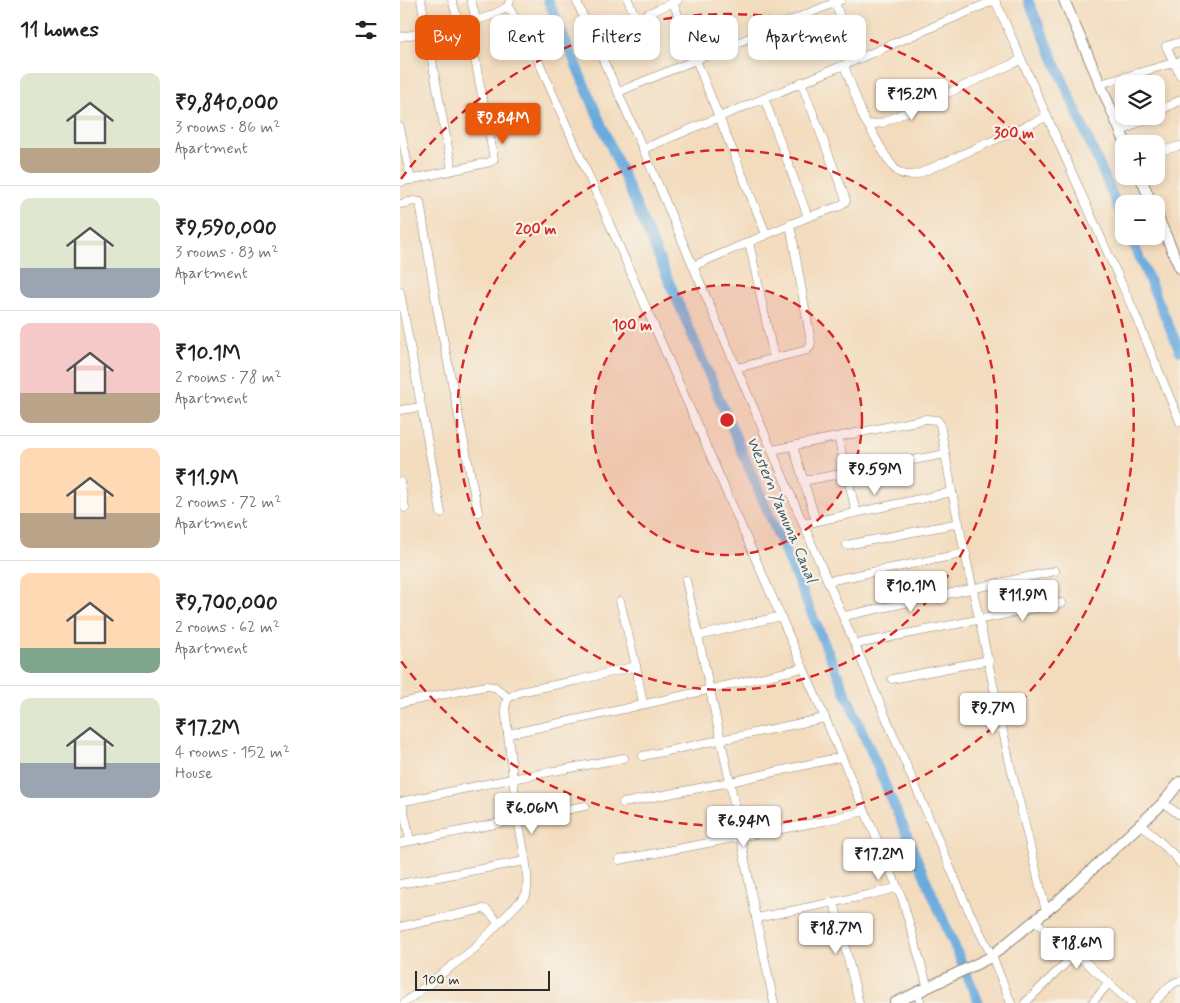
<!DOCTYPE html>
<meta charset="utf-8">
<style>
:root{--surface:#fff;--page:#f6f6f6;--text:#222;--muted:#767676;--line:#e0e0e0;--accent:#ea580c}
body{margin:0;font-family:Mynerve,sans-serif;background:var(--page);color:var(--text);height:100vh;display:flex;flex-direction:column;font-size:19px;white-space:nowrap}
*{box-sizing:border-box;margin:0}
p{font-size:16px;color:var(--muted)}
.icon{flex:none;width:28px;height:28px;fill:none;stroke:currentColor;stroke-width:2;stroke-linecap:round;stroke-linejoin:round}
.map{position:relative;flex:1;overflow:hidden}
.side{display:flex;flex-direction:column;background:var(--surface);width:400px}
.side>*{flex:none}
.banner{position:absolute;left:15px;top:15px;width:475px;height:45px;display:flex;gap:10px}
.tools{position:absolute;left:715px;top:75px;display:grid;gap:10px}
.tools a{display:grid;place-items:center;width:50px;height:50px;border-radius:10px;background:var(--surface);box-shadow:0 2px 8px #0003;font-size:25px}
.scale{position:absolute;left:15px;bottom:12px;width:135px;box-sizing:border-box;padding-left:5px;border:2px solid #2b2b2b;border-top:0;font-size:14px;line-height:18px;white-space:nowrap;color:#2b2b2b;-webkit-text-stroke:4px #f7f3e8;paint-order:stroke}
.price{position:absolute;translate:-50% -42px;padding:0 11px;border-radius:5px;background:#fff;color:#222;font-size:16px;line-height:32px;filter:drop-shadow(0 1px 2px #0008)}
.price::after{content:'';position:absolute;left:50%;top:30px;width:15px;height:11px;margin-left:-8px;background:inherit;clip-path:polygon(0 0,100% 0,50% 100%)}
.price.selected{background:var(--accent);color:#fff}
ul{padding:0;list-style:none}
li{display:flex;align-items:center;gap:15px;height:125px;padding:0 20px}
li+li{border-top:1px solid var(--line)}
li span{display:grid;place-items:center;flex:none;width:140px;height:100px;border-radius:10px;color:#555}
li>.icon{margin-inline-start:auto}
span .icon{width:60px;height:60px;fill:#fffc;stroke-width:1}
li b{font-size:21px}
h2{display:flex;justify-content:space-between;align-items:center;height:60px;padding:0 20px;font-size:21px}
.chip{padding:0 18px;border-radius:10px;background:var(--surface);box-shadow:0 2px 8px #0003;font-size:18px;line-height:45px}
.chip.selected{background:var(--accent);color:#fff}
main{display:flex;flex:1;min-height:0}
.map>svg:first-child{display:block}
</style>
<main>
<section class="side">
<h2>11 homes<svg class="icon" aria-label="filters" viewBox="0 0 24 24"><path d="M4 7h16M4 17h16"/><circle cx="9" cy="7" r="2"/><circle cx="15" cy="17" r="2"/></svg></h2>
<ul>
<li><span style="background:linear-gradient(#dfe7d0 75%,#b9a48a 0)"><svg class="icon" aria-label="home" viewBox="0 0 24 24"><path d="M3 11l9-7 9 7M6 9v11h12V9"/></svg></span><div><b>₹9,840,000</b><p>3 rooms · 86 m²</p><p>Apartment</p></div></li>
<li><span style="background:linear-gradient(#dfe7d0 70%,#9aa5b1 0)"><svg class="icon" aria-label="home" viewBox="0 0 24 24"><path d="M3 11l9-7 9 7M6 9v11h12V9"/></svg></span><div><b>₹9,590,000</b><p>3 rooms · 83 m²</p><p>Apartment</p></div></li>
<li><span style="background:linear-gradient(#f6c9c9 70%,#b9a48a 0)"><svg class="icon" aria-label="home" viewBox="0 0 24 24"><path d="M3 11l9-7 9 7M6 9v11h12V9"/></svg></span><div><b>₹10.1M</b><p>2 rooms · 78 m²</p><p>Apartment</p></div></li>
<li><span style="background:linear-gradient(#ffd9b3 65%,#b9a48a 0)"><svg class="icon" aria-label="home" viewBox="0 0 24 24"><path d="M3 11l9-7 9 7M6 9v11h12V9"/></svg></span><div><b>₹11.9M</b><p>2 rooms · 72 m²</p><p>Apartment</p></div></li>
<li><span style="background:linear-gradient(#ffd9b3 75%,#7fa58c 0)"><svg class="icon" aria-label="home" viewBox="0 0 24 24"><path d="M3 11l9-7 9 7M6 9v11h12V9"/></svg></span><div><b>₹9,700,000</b><p>2 rooms · 62 m²</p><p>Apartment</p></div></li>
<li><span style="background:linear-gradient(#dfe7d0 65%,#9aa5b1 0)"><svg class="icon" aria-label="home" viewBox="0 0 24 24"><path d="M3 11l9-7 9 7M6 9v11h12V9"/></svg></span><div><b>₹17.2M</b><p>4 rooms · 152 m²</p><p>House</p></div></li>
</ul>
</section>
<div class="map">
<svg width="780" height="1003" viewBox="0 0 780 1003">
<rect width="100%" height="100%" fill="#f7f3e8"/>
<filter id="ink" filterUnits="userSpaceOnUse"><feTurbulence type="fractalNoise" baseFrequency=".02" numOctaves="2"/><feDisplacementMap in="SourceGraphic" scale="10" xChannelSelector="R" yChannelSelector="G"/><feConvolveMatrix kernelMatrix="1 2 1 2 8 2 1 2 1" color-interpolation-filters="sRGB"/></filter>
<filter id="wash" filterUnits="userSpaceOnUse"><feTurbulence type="fractalNoise" baseFrequency=".0096" numOctaves="4" result="noise"/><feDisplacementMap in="SourceGraphic" scale="20" xChannelSelector="R" yChannelSelector="G"/><feGaussianBlur stdDeviation="1.12" result="paint"/><feColorMatrix in="noise" values="0 0 0 0 0 0 0 0 0 0 0 0 0 0 0 0 0 1.4 0 .05"/><feComposite in="paint" operator="in"/></filter>
<g filter="url(#wash)">
<rect width="100%" height="100%" fill="#f3dcbe"/>
<g fill="none" stroke-linecap="round" stroke-linejoin="round">
<g stroke="#6aabde" stroke-width="10">
<polyline points="148,0 579,1003"/>
<polyline points="628,0 724,221"/>
<polyline points="730,236 780,351"/>
</g>
</g>
</g>
<g filter="url(#ink)">
<g fill="none" stroke-linecap="round" stroke-linejoin="round">
<g stroke="#8f8474" stroke-width="9">
<g id="minor">
<polyline points="21,0 52,170"/>
<polyline points="52,0 59,24"/>
<polyline points="71,0 76,20"/>
<polyline points="176,0 193,39"/>
<polyline points="228,0 237,20"/>
<polyline points="272,0 366,234"/>
<polyline points="434,0 456,60"/>
<polyline points="595,0 444,65 243,149 567,907 592,956 611,1003"/>
<polyline points="595,0 735,314 780,422"/>
<polyline points="108,6 135,53 425,718 502,898 528,988"/>
<path d="M0,37C30,31 84,24 108,6L110,0"/>
<polyline points="780,42 766,46 780,75"/>
<polyline points="444,65 464,119 468,125 482,123 621,60"/>
<polyline points="700,84 780,61"/>
<polyline points="218,92 193,39 278,0"/>
<polyline points="364,98 408,217 440,206 446,201 445,197 401,82"/>
<polyline points="756,113 780,100"/>
<path d="M468,125C475,136 487,161 495,169C501,175 510,176 518,174L646,117"/>
<polyline points="0,127 11,180"/>
<polyline points="721,132 750,116"/>
<polyline points="243,149 218,92 441,0"/>
<polyline points="756,152 780,146"/>
<polyline points="0,182 90,162 94,159 68,22"/>
<polyline points="0,204 14,201 20,202 37,308 78,512"/>
<polyline points="349,242 374,358"/>
<polyline points="293,266 408,217"/>
<polyline points="0,292 41,513"/>
<polyline points="337,368 407,350 410,347 411,342 390,224"/>
<polyline points="0,410 21,407"/>
<polyline points="438,437 456,512"/>
<polyline points="393,446 416,521"/>
<polyline points="372,450 526,419 537,420 540,424 552,492 610,764 646,911"/>
<polyline points="403,481 545,454"/>
<polyline points="0,482 5,508"/>
<polyline points="404,524 552,492"/>
<polyline points="447,545 559,523"/>
<polyline points="286,580 330,782 356,918 374,1003"/>
<polyline points="428,581 566,553"/>
<polyline points="220,601 236,666 243,704"/>
<polyline points="444,616 655,571"/>
<polyline points="298,636 381,616"/>
<polyline points="456,644 662,603"/>
<polyline points="492,679 589,660"/>
<polyline points="0,703 86,686 95,687 108,698"/>
<polyline points="108,734 193,716 403,668"/>
<polyline points="243,756 425,718"/>
<polyline points="0,802 101,781 224,758"/>
<polyline points="2,802 10,840"/>
<polyline points="223,803 330,782 441,757"/>
<polyline points="763,803 780,815"/>
<polyline points="741,824 776,857 780,863"/>
<polyline points="0,843 185,806"/>
<polyline points="219,860 424,821 464,811"/>
<polyline points="0,884 125,861"/>
<polyline points="434,902 459,1003"/>
<polyline points="356,918 468,895 496,888"/>
<polyline points="635,921 682,959 731,1003"/>
<polyline points="0,927 83,909 87,910 99,923"/>
<polyline points="517,993 521,1003"/>
<path d="M4,1003L75,948L126,895C131,876 121,839 118,819C113,782 109,744 105,707L108,698L119,692L179,680L236,666"/>
<polyline points="625,1003 675,954"/>
<polyline points="692,1003 709,983"/>
<path d="M754,1003C761,996 770,982 780,981"/>
</g>
</g>
<g stroke="#8f8474" stroke-width="12">
<g id="secondary">
<polyline points="664,0 726,144"/>
<polyline points="740,176 752,204"/>
<polyline points="756,213 780,268"/>
<polyline points="495,1003 589,958 656,903 763,803 780,782"/>
</g>
</g>
<use href="#minor" stroke="#fff" stroke-width="8"/>
<use href="#secondary" stroke="#fff" stroke-width="10"/>
</g>
</g>
<circle cx="327" cy="420" r="135" fill="#d62828" fill-opacity=".12"/>
<g fill="none" stroke="#d62828" stroke-width="2.5" stroke-dasharray="9 6">
<circle cx="327" cy="420" r="135"/>
<circle cx="327" cy="420" r="270"/>
<path d="M1 179A406 406 0 1 1 1 661"/>
</g>
<g text-anchor="middle" stroke-width="4.5" stroke-linejoin="round" paint-order="stroke">
<g font-size="16" font-style="italic" fill="#41586a" stroke="#f7f3e8">
<text transform="translate(383 509) rotate(67)" y="6">Western Yamuna Canal</text>
</g>
</g>
<circle cx="327" cy="420" r="8" fill="#d62828" stroke="#f7f3e8" stroke-width="2.5"/>
<g font-size="15" text-anchor="middle" font-weight="bold" fill="#d62828" stroke="#f7f3e8" stroke-width="4.5" stroke-linejoin="round" paint-order="stroke">
<text x="614" y="138">300 m</text>
<text x="136" y="234">200 m</text>
<text x="232" y="330">100 m</text>
</g>
</svg>
<div class="tools">
<a><svg class="icon" aria-label="layers" viewBox="0 0 24 24"><path d="M12 4l9 5-9 5-9-5zM3 14l9 5 9-5"/></svg></a>
<a>+</a>
<a>−</a>
</div>
<div class="scale">100 m</div>
<b class="price" style="left:512px;top:121px">₹15.2M</b>
<b class="price selected" style="left:103px;top:145px">₹9.84M</b>
<b class="price" style="left:475px;top:496px">₹9.59M</b>
<b class="price" style="left:511px;top:613px">₹10.1M</b>
<b class="price" style="left:623px;top:622px">₹11.9M</b>
<b class="price" style="left:593px;top:735px">₹9.7M</b>
<b class="price" style="left:132px;top:835px">₹6.06M</b>
<b class="price" style="left:344px;top:848px">₹6.94M</b>
<b class="price" style="left:479px;top:881px">₹17.2M</b>
<b class="price" style="left:436px;top:955px">₹18.7M</b>
<b class="price" style="left:677px;top:970px">₹18.6M</b>
<div class="banner">
<a class="chip selected">Buy</a>
<a class="chip">Rent</a>
<a class="chip">Filters</a>
<a class="chip">New</a>
<a class="chip">Apartment</a>
</div>
</div>
</main>
